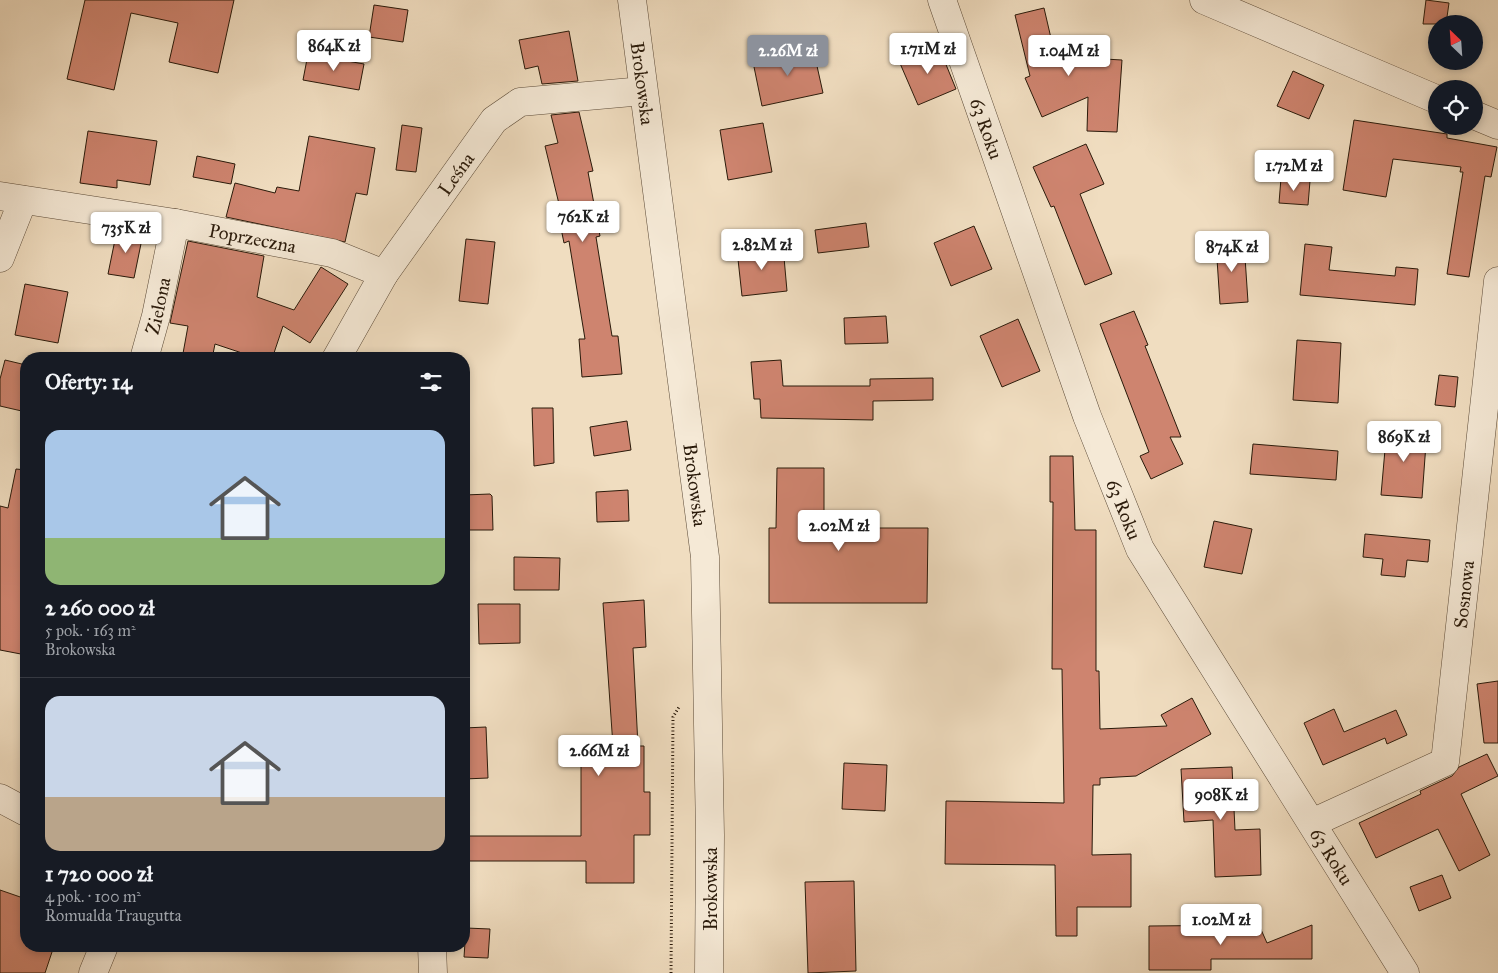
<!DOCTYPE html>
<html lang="pl">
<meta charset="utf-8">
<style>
:root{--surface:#171b24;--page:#242831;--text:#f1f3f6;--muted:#9ea1a6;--line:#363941;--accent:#8c9099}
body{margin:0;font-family:"IM FELL Great Primer",serif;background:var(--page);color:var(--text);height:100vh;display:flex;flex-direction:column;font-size:19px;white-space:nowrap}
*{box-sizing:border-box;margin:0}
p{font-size:16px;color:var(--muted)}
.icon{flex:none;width:28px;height:28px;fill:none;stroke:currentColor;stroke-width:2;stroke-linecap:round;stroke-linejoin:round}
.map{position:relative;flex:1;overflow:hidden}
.details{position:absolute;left:20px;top:352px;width:450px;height:600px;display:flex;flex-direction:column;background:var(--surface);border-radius:20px;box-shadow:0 2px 8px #0003}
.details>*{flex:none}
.needle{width:32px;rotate:335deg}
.fabs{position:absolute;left:1428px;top:15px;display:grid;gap:10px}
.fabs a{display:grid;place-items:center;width:55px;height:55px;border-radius:50%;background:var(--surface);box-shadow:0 2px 8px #0003;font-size:25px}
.price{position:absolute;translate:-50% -42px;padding:0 11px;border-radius:5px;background:#fff;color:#222;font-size:16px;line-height:32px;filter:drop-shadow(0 1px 2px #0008)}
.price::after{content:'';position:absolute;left:50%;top:30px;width:15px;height:11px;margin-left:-8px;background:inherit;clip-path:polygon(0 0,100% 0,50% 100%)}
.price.active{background:var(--accent);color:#fff}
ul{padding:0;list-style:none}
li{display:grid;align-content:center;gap:10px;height:265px;padding:0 25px}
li+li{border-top:1px solid var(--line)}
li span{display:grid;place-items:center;height:155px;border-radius:15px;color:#555}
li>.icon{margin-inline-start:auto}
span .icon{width:90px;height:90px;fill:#fffc;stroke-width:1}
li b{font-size:21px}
h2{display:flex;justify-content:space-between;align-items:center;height:60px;padding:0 25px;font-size:21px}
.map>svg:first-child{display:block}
</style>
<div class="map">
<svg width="1498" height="973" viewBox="0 0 1498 973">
<rect width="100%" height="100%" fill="#f0ddc0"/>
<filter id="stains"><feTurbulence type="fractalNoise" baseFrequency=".004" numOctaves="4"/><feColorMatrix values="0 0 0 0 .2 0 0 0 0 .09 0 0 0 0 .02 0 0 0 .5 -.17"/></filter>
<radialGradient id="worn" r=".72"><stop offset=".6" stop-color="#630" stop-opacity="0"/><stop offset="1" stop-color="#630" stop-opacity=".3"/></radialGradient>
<g fill="#ce846f" stroke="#2a1a0a">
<polygon points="85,0 234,0 218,73 169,62 178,23 131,13 114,90 67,79"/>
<polygon points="1426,0 1449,3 1446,24 1423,24"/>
<polygon points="374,5 408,10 403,42 369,37"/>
<polygon points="1044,8 1057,64 1069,59 1072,64 1087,58 1122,60 1117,132 1087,131 1088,97 1042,117 1025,78 1030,76 1015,15"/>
<polygon points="569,31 578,81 542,84 538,66 525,69 519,40"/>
<polygon points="938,45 956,89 918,105 899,61"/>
<polygon points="813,48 823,93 762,106 753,62"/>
<polygon points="308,54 364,64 359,90 303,80"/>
<polygon points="1293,71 1324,85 1309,119 1277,106"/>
<polygon points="579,112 593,171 588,172 600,236 596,237 612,336 618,336 622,374 582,377 579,339 585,339 569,241 564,243 556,204 559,204 545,146 558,143 551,115"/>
<polygon points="1354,120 1447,134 1447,138 1497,147 1491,177 1485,176 1469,277 1447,274 1463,172 1460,172 1461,167 1393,159 1386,197 1343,190"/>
<polygon points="763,123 772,172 728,180 720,130"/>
<polygon points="402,125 422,128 416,172 396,170"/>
<polygon points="88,131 157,141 150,185 117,180 117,188 80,183"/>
<polygon points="309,136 375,148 367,195 356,193 345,242 226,217 235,183 275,193 277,187 299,191"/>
<polygon points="1086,144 1104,184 1080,194 1112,274 1085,285 1054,206 1051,207 1033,167"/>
<polygon points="197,156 235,164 231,184 193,177"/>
<polygon points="1281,178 1310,181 1308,205 1279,203"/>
<polygon points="866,223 869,247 818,253 815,230"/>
<polygon points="974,226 992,269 951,286 934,243"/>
<polygon points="117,230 143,234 134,278 108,274"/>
<polygon points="466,239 495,242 488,304 459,301"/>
<polygon points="188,241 264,256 257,297 294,310 321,267 348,284 310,343 283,326 272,359 260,359 215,344 212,359 182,359 188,326 170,323"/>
<polygon points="1244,242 1248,302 1220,304 1216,244"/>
<polygon points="1305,244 1332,247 1329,270 1395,276 1396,267 1418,269 1415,305 1300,295"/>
<polygon points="783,246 787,291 742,296 737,250"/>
<polygon points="25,284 68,292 58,343 15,335"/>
<polygon points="1134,311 1148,345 1145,346 1181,437 1170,437 1183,464 1151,479 1140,456 1149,452 1100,324"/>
<polygon points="886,316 888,343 845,344 844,318"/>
<polygon points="1018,319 1040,371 1002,387 980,336"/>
<polygon points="1297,340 1341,343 1338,403 1293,400"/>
<polygon points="5,360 26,365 26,412 0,406 0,379"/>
<polygon points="781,360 783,386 870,386 870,379 933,378 933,400 873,401 873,420 761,418 760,399 754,399 751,362"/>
<polygon points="1439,375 1458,377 1455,407 1435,405"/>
<polygon points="532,408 553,408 554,463 534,466"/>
<polygon points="627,421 631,450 594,456 590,427"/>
<polygon points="1387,427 1427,430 1422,498 1381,495"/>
<polygon points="1253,444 1338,451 1336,480 1250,474"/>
<polygon points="1050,456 1073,456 1075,530 1096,530 1096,671 1099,671 1100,729 1167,726 1161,715 1192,698 1211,734 1136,776 1100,778 1100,785 1093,785 1092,855 1131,854 1131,907 1077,907 1077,936 1056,936 1055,865 945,864 946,801 1064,803 1062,669 1052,669 1053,502 1050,502"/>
<polygon points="777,468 824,468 824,528 928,528 927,603 769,603 769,528 776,528"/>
<polygon points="16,469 26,470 26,655 0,650 0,506 8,508"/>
<polygon points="628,490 629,521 597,522 596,492"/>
<polygon points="490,494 492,496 493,530 464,530 464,495"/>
<polygon points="1214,521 1252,529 1242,574 1204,567"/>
<polygon points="1365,534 1430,540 1428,562 1407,560 1405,577 1381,575 1383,559 1363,557"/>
<polygon points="514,557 560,558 559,590 514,590"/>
<polygon points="644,600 646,647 633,648 638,746 644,746 644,792 650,792 650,835 634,835 634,883 586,883 586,861 464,861 464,836 581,836 581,745 613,746 603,603"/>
<polygon points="478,604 520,604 520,643 479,644"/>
<polygon points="1498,681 1498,743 1484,743 1477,684"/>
<polygon points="1334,709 1344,732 1396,710 1407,735 1387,744 1385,738 1323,765 1304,723"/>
<polygon points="486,727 488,778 464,779 464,728"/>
<polygon points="1487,754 1498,776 1461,794 1490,855 1459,871 1438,829 1376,858 1359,823 1421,794 1420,791 1452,776 1459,767"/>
<polygon points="844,763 887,765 885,811 842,809"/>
<polygon points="1232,767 1235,830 1260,829 1261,875 1215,877 1213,820 1184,822 1181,769"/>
<polygon points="1442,875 1451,898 1419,911 1410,887"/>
<polygon points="854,881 856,971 808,973 805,882"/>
<polygon points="0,890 26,899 26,946 54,946 45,973 0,973"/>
<polygon points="1259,925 1267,943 1312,925 1312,959 1211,959 1211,970 1149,970 1149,926"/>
<polygon points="466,928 490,929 488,958 464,957"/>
</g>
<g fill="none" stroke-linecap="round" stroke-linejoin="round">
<g stroke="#5c4b38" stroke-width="29">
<g id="minor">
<path id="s1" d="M942,0L1087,416L1140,549L1405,973"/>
<polyline points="1204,0 1436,99"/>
<polyline points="1474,115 1498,125"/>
<path id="s2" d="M0,196L175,223L332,253L384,274"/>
<polyline points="0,258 23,200"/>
<path id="s3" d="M144,359L156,316L175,223"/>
<path id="s4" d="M336,359L384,274L494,120L520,102L643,91"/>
<polyline points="0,798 26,812"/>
<path id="s5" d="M1312,823L1445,762L1498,281"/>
<polyline points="432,946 433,973"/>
<polyline points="93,973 104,946"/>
</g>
</g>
<g stroke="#5c4b38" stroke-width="29">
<g id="tertiary">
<path id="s6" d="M632,0L705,557L710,835L709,973"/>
</g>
</g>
<polyline stroke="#2a1a0a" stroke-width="3" stroke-dasharray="1 2.5" stroke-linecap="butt" points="671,973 673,717 679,707"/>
<use href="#minor" stroke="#f5e9d6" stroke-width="28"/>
<use href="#tertiary" stroke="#f5e9d6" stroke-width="28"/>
</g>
<g text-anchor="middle" stroke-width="4" stroke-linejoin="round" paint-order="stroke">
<g font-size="19" fill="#2a1a0a" stroke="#f5e9d6">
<text dy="7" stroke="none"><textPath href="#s6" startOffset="84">Brokowska</textPath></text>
<text dy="7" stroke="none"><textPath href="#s1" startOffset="136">63 Roku</textPath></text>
<text dy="7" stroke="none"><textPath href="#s4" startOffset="221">Leśna</textPath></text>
<text dy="7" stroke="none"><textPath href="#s2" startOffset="256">Poprzeczna</textPath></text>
<text dy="7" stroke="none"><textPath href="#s3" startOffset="55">Zielona</textPath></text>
<text dy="7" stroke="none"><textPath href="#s6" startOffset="489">Brokowska</textPath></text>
<text dy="7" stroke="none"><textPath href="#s1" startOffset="541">63 Roku</textPath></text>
<text dy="7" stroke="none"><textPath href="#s5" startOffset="315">Sosnowa</textPath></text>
<text dy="7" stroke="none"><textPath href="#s1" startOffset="946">63 Roku</textPath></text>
<text transform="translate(710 889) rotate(-90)" y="7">Brokowska</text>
</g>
</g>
<rect width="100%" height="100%" filter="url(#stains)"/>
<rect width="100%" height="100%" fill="url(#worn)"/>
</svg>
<div class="fabs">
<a><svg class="needle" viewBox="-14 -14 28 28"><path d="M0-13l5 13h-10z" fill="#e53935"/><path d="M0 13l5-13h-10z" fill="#9ea1a6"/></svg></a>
<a><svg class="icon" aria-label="locate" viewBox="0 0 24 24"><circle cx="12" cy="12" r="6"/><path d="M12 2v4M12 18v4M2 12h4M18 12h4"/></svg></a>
</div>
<b class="price" style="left:334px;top:72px">864K zł</b>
<b class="price" style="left:928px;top:75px">1.71M zł</b>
<b class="price active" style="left:788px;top:77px">2.26M zł</b>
<b class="price" style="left:1069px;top:77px">1.04M zł</b>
<b class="price" style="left:1294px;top:192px">1.72M zł</b>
<b class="price" style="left:583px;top:243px">762K zł</b>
<b class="price" style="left:126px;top:254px">735K zł</b>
<b class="price" style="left:762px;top:271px">2.82M zł</b>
<b class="price" style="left:1232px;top:273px">874K zł</b>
<b class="price" style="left:1404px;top:463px">869K zł</b>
<b class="price" style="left:839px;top:552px">2.02M zł</b>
<b class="price" style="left:599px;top:777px">2.66M zł</b>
<b class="price" style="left:1221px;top:821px">908K zł</b>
<b class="price" style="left:1221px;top:946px">1.02M zł</b>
<section class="details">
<h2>Oferty: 14<svg class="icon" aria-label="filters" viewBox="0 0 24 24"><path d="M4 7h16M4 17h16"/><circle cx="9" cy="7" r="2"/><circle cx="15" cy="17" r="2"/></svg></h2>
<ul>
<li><span style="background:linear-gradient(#a9c7e8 70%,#8fb573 0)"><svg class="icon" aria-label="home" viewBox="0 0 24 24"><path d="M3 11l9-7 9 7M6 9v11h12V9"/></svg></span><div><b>2 260 000 zł</b><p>5 pok. · 163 m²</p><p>Brokowska</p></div></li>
<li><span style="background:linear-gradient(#c9d6e8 65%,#b9a48a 0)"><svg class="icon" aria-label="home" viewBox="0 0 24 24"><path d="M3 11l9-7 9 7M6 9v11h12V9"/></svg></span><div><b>1 720 000 zł</b><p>4 pok. · 100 m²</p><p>Romualda Traugutta</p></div></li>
</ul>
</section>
</div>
